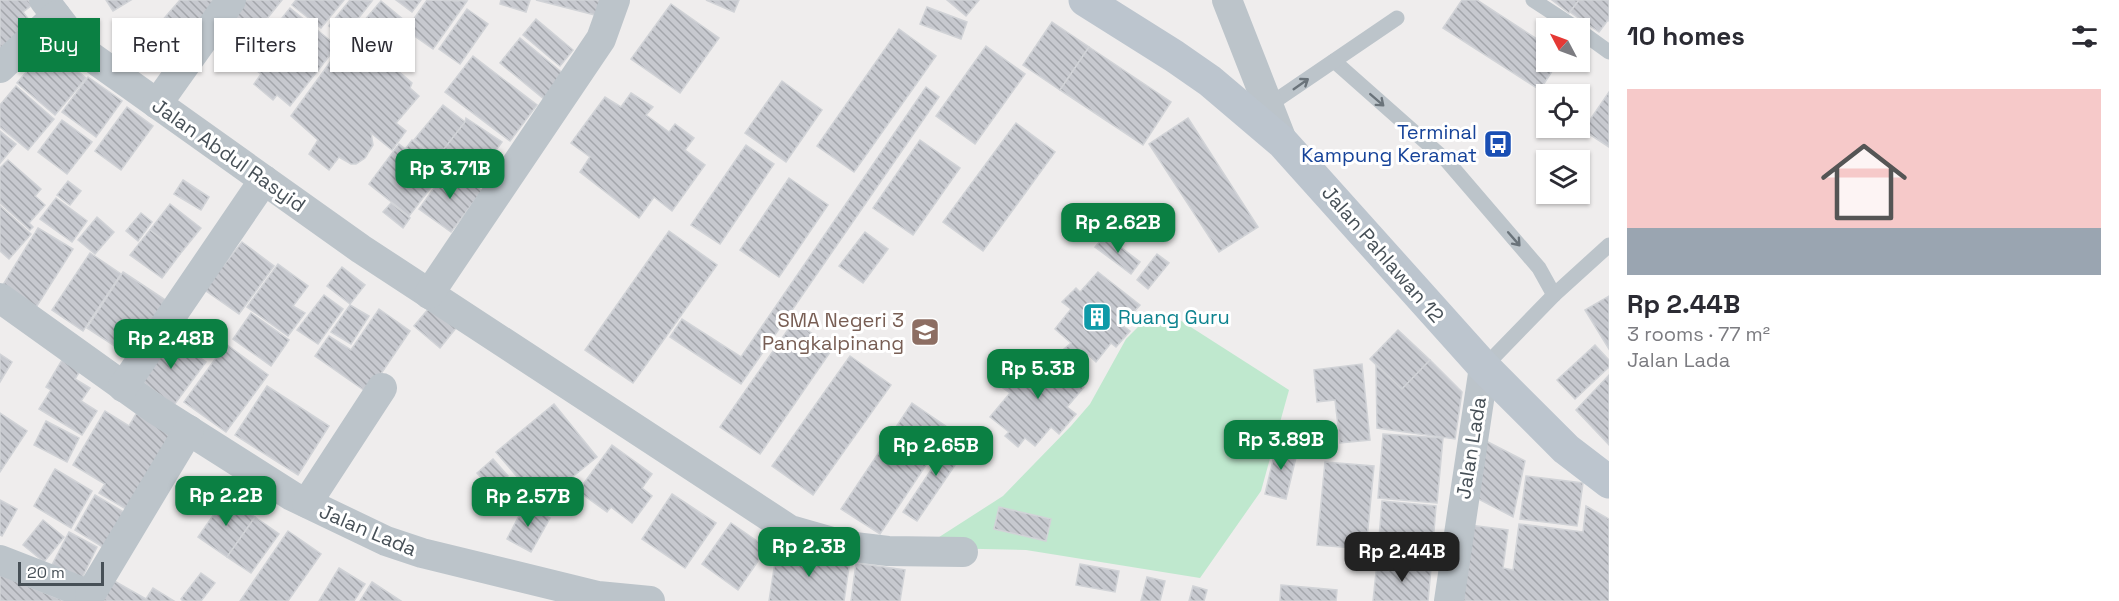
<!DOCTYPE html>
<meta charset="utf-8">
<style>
:root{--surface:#fff;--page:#f2f2f3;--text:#2b2b33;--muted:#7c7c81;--line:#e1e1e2;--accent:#0b8043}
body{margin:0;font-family:"Space Grotesk",sans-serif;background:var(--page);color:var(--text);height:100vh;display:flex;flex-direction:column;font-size:22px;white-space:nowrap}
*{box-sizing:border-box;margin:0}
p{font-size:20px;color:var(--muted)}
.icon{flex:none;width:33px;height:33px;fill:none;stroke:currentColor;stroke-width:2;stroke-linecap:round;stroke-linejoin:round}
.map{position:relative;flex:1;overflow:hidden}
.sheet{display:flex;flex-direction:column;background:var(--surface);width:510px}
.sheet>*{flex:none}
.top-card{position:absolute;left:18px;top:18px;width:570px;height:54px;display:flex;gap:12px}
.needle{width:39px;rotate:311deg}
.buttons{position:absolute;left:1536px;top:18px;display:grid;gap:12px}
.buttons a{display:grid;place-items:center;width:54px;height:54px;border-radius:0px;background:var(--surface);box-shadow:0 2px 4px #0004;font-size:30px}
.scale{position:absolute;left:18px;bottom:15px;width:86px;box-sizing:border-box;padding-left:6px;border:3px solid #475057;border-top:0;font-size:16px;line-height:21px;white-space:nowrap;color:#475057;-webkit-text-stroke:4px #fff;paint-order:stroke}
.price{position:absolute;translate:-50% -51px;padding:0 14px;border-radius:12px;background:var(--accent);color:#fff;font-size:20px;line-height:39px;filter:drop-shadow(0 2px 3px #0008)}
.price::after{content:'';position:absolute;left:50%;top:36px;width:18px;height:14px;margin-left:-9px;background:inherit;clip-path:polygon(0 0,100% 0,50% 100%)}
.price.selected{background:#222;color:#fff}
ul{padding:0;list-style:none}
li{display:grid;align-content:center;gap:12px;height:318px;padding:0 18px}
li+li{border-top:2px solid var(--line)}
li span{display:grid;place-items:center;height:186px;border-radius:0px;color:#555}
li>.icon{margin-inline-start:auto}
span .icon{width:108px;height:108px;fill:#fffc;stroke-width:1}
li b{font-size:26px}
h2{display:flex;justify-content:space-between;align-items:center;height:72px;padding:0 18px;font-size:26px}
.chip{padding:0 21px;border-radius:0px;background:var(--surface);box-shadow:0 2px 4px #0004;font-size:21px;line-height:54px}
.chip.selected{background:var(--accent);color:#fff}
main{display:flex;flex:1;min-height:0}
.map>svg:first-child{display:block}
</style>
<main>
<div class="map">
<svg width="1609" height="601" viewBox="0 0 1609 601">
<defs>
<pattern id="building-back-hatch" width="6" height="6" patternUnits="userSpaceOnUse" patternTransform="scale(1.5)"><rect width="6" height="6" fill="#c7c9cf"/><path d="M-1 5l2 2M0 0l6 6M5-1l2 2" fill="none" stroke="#a3a6ab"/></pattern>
</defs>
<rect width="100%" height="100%" fill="#efeded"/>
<polygon fill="#bfe8ce" points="1172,315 1289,390 1261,491 1200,578 1026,550 936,548 933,541 1003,496 1071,426 1090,404 1126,339 1149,316"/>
<g fill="url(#building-back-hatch)" stroke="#d1d3d7" stroke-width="1.5">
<polygon points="0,0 28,0 32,5 23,12 33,25 0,50"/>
<polygon points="106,0 131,0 113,11"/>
<polygon points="180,0 219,0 177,49 154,30"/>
<polygon points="243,0 282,0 249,41 225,22"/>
<polygon points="296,0 344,0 321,28 292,5"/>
<polygon points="350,0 372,1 343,38 329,26"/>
<polygon points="396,0 421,0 412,12"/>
<polygon points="427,0 467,1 433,49 406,30"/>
<polygon points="501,0 530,0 526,12 500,4"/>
<polygon points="536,0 603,0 599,16"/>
<polygon points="706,0 739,0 734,12"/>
<polygon points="947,0 979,0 966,16"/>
<polygon points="1462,0 1477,0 1546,45 1546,62 1558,62 1540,90 1443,28"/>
<polygon points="1552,0 1579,0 1569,13"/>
<polygon points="1579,0 1609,0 1609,21 1608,20 1599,32 1570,12"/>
<polygon points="381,1 404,20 381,47 358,28"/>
<polygon points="671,4 719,38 680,93 631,59"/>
<polygon points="927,7 967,22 961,39 920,24"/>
<polygon points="290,8 337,46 290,106 277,95 273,100 254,84 261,74 246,63"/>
<polygon points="467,9 488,24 460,64 439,49"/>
<polygon points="536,19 573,50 560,66 523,35"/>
<polygon points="1052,22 1089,47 1060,90 1023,65"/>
<polygon points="899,29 936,56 854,172 817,146"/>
<polygon points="352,32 400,65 397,70 412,83 410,88 419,96 396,123 406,131 392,150 371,133 373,145 365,158 356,164 351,164 339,157 329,170 309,154 318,140 291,116"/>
<polygon points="520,38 565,75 545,100 500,63"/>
<polygon points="48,46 86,78 55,115 17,83"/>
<polygon points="986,46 1025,74 975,144 936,116"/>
<polygon points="1089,47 1171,102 1143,145 1060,90"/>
<polygon points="473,56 537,105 510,141 445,92"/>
<polygon points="88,77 122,101 96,137 62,112"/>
<polygon points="782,81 822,110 786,162 745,133"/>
<polygon points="16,86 54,119 28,150 0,127 0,105"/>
<polygon points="926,87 939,97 741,384 670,337 682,319 741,357"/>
<polygon points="1609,92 1609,147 1583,130"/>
<polygon points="631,93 653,107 646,115 669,132 675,124 694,138 685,150 705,165 672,211 654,197 639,218 580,172 590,157 571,143 605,97 621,107"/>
<polygon points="443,105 465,122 444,149 454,157 447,166 414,140"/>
<polygon points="127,107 153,126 121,170 95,151"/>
<polygon points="466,118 502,142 479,174 444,149 465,122"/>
<polygon points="1188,118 1258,227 1219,252 1149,144"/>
<polygon points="62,120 92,142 67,174 38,152"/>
<polygon points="1016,123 1055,152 983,251 943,222"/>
<polygon points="0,131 16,144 0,163"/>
<polygon points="412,140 445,167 439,174 406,148"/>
<polygon points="920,140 960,168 913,235 873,208"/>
<polygon points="399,144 440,176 409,216 369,184"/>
<polygon points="746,145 774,164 720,244 691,225"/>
<polygon points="8,160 41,189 35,196 45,205 29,223 33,227 30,230 0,203 0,168"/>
<polygon points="449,167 482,191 451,232 419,209"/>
<polygon points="789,178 828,205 779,277 740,250"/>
<polygon points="183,180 209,197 201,210 174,194"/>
<polygon points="68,181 81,191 70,205 57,195"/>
<polygon points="56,198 87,221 72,242 40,219"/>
<polygon points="391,203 410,218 403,228 383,212"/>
<polygon points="170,204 201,228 180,254 150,230"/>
<polygon points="0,206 31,234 9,259 0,251"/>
<polygon points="141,213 152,222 138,241 126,231"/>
<polygon points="97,217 114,232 95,254 78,240"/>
<polygon points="38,228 73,249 35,309 1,288"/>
<polygon points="150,230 180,254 162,278 130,255"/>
<polygon points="669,231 717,265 633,383 585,350"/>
<polygon points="865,232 888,249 863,283 839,266"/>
<polygon points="1105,235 1140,262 1131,274 1095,247"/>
<polygon points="242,242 274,266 239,314 196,284 223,266"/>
<polygon points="90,253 121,274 83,331 52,310"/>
<polygon points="1157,254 1169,263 1148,289 1137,280"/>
<polygon points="278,264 308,286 293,306 305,313 288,336 247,307"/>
<polygon points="342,267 365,285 350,304 327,286"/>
<polygon points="123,272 170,303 133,358 87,328"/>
<polygon points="1098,272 1140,305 1122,325 1130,331 1116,347 1111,343 1096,362 1086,353 1079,361 1064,349 1071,343 1055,329 1071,309 1062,302 1076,288 1080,292"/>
<polygon points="324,295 343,309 318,344 297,330"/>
<polygon points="1609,296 1609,349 1585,310"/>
<polygon points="350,305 369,316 351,344 331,332"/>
<polygon points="430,307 456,328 440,348 414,326"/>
<polygon points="379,309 410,331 368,393 315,356 329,336 351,350"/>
<polygon points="251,313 289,340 271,366 233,339"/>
<polygon points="794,321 833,348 760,454 720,427"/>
<polygon points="1398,330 1430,360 1402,389 1370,359"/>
<polygon points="168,335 206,362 174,405 137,378"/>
<polygon points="226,344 268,375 226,432 184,402"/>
<polygon points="1595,345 1609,360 1609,367 1575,399 1557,380"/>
<polygon points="1042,352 1054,361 1059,356 1076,370 1071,377 1084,387 1067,407 1076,414 1059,434 1051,427 1035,446 1025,438 1018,447 1005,436 1009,432 990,417 1010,393 1003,388 1020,367 1025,372"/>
<polygon points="0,354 12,362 0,382"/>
<polygon points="850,356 891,385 813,495 772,466"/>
<polygon points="62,360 80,371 75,379 90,388 81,401 97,411 82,435 39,409 51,390 46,387"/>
<polygon points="1430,360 1462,392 1455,439 1377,428 1376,365 1402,389"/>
<polygon points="1362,364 1370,440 1340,443 1335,400 1317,402 1314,370"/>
<polygon points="1609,375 1609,445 1576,410"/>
<polygon points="267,386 329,426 298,475 235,435"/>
<polygon points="912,403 950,429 880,534 841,509"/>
<polygon points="554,404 597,457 544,500 525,476 520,480 496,452"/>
<polygon points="139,409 178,432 131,512 99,493 105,484 73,465 105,411 129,426"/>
<polygon points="0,413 27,431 0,472"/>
<polygon points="46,421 79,438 67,462 34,445"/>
<polygon points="955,434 970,443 917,521 903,512"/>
<polygon points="1383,434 1443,438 1437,503 1378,498"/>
<polygon points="1484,440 1525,461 1513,517 1471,495"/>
<polygon points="1277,443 1298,449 1286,499 1265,494"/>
<polygon points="612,445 652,474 642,488 652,496 632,523 611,507 607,512 578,491"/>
<polygon points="493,459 508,476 492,490 477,473"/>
<polygon points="1325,462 1374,466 1366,549 1317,545"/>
<polygon points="55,469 92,491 71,528 34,506"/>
<polygon points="1526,476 1583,483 1577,526 1520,519"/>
<polygon points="672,494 716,523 685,568 642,539"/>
<polygon points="95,495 127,514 106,549 75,530"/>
<polygon points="226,497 255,517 227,557 198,537"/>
<polygon points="0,500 17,509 2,536 0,535"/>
<polygon points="1382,501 1436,506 1431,568 1377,563"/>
<polygon points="525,504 550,518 531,552 507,539"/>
<polygon points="1586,506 1609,519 1609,601 1461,601 1470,525 1508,530 1503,568 1513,570 1519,524 1583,532"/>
<polygon points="999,507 1051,519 1046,541 994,529"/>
<polygon points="255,517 279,534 251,573 227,557"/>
<polygon points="43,520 64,537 44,562 23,545"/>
<polygon points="731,523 767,548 738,590 702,564"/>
<polygon points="288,531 321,554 288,601 240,601"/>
<polygon points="69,532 97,547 80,582 51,567"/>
<polygon points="777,549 850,560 844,601 769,601"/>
<polygon points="856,563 905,570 900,601 851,601"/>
<polygon points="1377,563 1431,568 1428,601 1373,601"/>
<polygon points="1080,564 1119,571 1115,592 1076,585"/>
<polygon points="339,568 365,584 354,601 319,601"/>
<polygon points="201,573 215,583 201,601 183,601 181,599"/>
<polygon points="0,575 65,601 0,601"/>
<polygon points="1147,577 1165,581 1160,601 1141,601"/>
<polygon points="109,578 146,599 153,588 174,601 95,601"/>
<polygon points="372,582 401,601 360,601"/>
<polygon points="1281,585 1337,590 1336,601 1280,601"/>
<polygon points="1193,586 1207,590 1204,601 1189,601"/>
</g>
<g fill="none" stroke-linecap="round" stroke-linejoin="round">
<g stroke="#bcc4ca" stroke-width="15">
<polyline points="1533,0 1576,28"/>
<polyline points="1580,31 1609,52"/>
<polyline points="1334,61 1447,161 1539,268 1554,295"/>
<polyline points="1269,105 1397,18"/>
<polyline points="1484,367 1554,295 1609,245"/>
</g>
<g stroke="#bcc4ca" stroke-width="30">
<polyline points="44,0 83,51 361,249 790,530 846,546 888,551 963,552"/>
<polyline points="1227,0 1283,143"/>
<polyline points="0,68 56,16"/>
<polyline points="157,104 231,0"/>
<polyline points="429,294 601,39 615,0"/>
<polyline points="0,298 155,409 292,496 386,541 422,553 598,596 650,601"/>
<polyline points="123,387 264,180"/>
<polyline points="307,503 382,388"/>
<polyline points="0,560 90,595 87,601"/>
<polyline points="90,595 189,430"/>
<polyline points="1449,601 1484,367"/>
</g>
<polyline stroke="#bcc5ce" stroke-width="33" points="1085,0 1174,56 1210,81 1283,143 1484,367 1566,449 1609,482"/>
</g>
<defs><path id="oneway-shaft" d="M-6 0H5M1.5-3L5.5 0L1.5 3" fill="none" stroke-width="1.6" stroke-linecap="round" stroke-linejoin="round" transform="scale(1.5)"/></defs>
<g stroke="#6a737a">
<use href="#oneway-shaft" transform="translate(1301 84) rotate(-35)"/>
<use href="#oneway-shaft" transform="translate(1377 100) rotate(41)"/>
<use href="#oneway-shaft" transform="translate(1514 239) rotate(49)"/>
</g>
<defs>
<g id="bus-square" transform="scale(1.5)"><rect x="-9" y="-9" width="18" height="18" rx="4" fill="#1a4fb4" stroke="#fff"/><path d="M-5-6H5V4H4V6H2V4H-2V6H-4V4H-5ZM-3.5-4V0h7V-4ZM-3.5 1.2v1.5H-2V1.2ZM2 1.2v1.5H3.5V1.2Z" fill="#fff"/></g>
<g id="building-square" transform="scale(1.5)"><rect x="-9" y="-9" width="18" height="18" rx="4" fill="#0f9aa8" stroke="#fff"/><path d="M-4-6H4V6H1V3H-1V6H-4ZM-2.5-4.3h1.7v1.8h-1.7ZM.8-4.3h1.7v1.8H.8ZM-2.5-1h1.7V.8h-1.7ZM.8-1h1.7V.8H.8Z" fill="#fff"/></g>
<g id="school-square" transform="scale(1.5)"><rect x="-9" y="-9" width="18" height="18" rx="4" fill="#8d6e63" stroke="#fff"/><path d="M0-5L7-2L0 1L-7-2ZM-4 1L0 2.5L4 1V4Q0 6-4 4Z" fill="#fff"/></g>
</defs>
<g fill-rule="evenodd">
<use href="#bus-square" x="1498" y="144"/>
<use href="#building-square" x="1097" y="317"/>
<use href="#school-square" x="925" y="332"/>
</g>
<g text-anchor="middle" stroke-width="6" stroke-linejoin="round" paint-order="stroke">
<g font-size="20" fill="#164399" stroke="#fff" text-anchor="end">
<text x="1477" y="139">Terminal<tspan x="1477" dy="23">Kampung Keramat</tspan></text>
</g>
<g font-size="20" fill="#475057" stroke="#fff">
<text transform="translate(229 155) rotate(35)" y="7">Jalan Abdul Rasyid</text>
<text transform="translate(1383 254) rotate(49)" y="7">Jalan Pahlawan 12</text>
<text transform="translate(1471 448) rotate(-81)" y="7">Jalan Lada</text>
<text transform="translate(368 530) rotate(23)" y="7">Jalan Lada</text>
</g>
<g font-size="20" fill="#0d838f" stroke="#fff" text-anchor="start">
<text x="1118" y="324">Ruang Guru</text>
</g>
<g font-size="20" fill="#785e54" stroke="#fff" text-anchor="end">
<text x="904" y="327">SMA Negeri 3<tspan x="904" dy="23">Pangkalpinang</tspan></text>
</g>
</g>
</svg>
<div class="buttons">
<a><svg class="needle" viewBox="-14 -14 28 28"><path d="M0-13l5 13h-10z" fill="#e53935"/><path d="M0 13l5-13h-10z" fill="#7c7c81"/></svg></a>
<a><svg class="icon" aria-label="locate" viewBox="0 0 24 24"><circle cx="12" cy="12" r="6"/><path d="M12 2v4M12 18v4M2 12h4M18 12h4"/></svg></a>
<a><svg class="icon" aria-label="layers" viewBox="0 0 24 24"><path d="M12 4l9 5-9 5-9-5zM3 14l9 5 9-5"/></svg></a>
</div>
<div class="scale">20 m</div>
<b class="price" style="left:450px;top:200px">Rp 3.71B</b>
<b class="price" style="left:1118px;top:254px">Rp 2.62B</b>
<b class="price" style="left:171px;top:370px">Rp 2.48B</b>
<b class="price" style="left:1038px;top:400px">Rp 5.3B</b>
<b class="price" style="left:1281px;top:471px">Rp 3.89B</b>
<b class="price" style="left:936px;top:477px">Rp 2.65B</b>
<b class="price" style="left:226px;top:527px">Rp 2.2B</b>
<b class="price" style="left:528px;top:528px">Rp 2.57B</b>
<b class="price" style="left:809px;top:578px">Rp 2.3B</b>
<b class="price selected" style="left:1402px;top:583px">Rp 2.44B</b>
<div class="top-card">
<a class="chip selected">Buy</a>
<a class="chip">Rent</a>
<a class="chip">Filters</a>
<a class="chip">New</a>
</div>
</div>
<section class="sheet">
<h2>10 homes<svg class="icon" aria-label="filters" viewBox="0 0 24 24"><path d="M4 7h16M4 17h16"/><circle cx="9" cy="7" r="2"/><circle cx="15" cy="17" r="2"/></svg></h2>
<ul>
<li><span style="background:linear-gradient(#f6c9c9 75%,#9aa5b1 0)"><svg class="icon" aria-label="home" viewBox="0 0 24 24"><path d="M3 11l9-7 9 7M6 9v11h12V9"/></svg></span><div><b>Rp 2.44B</b><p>3 rooms · 77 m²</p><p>Jalan Lada</p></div></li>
</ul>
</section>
</main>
